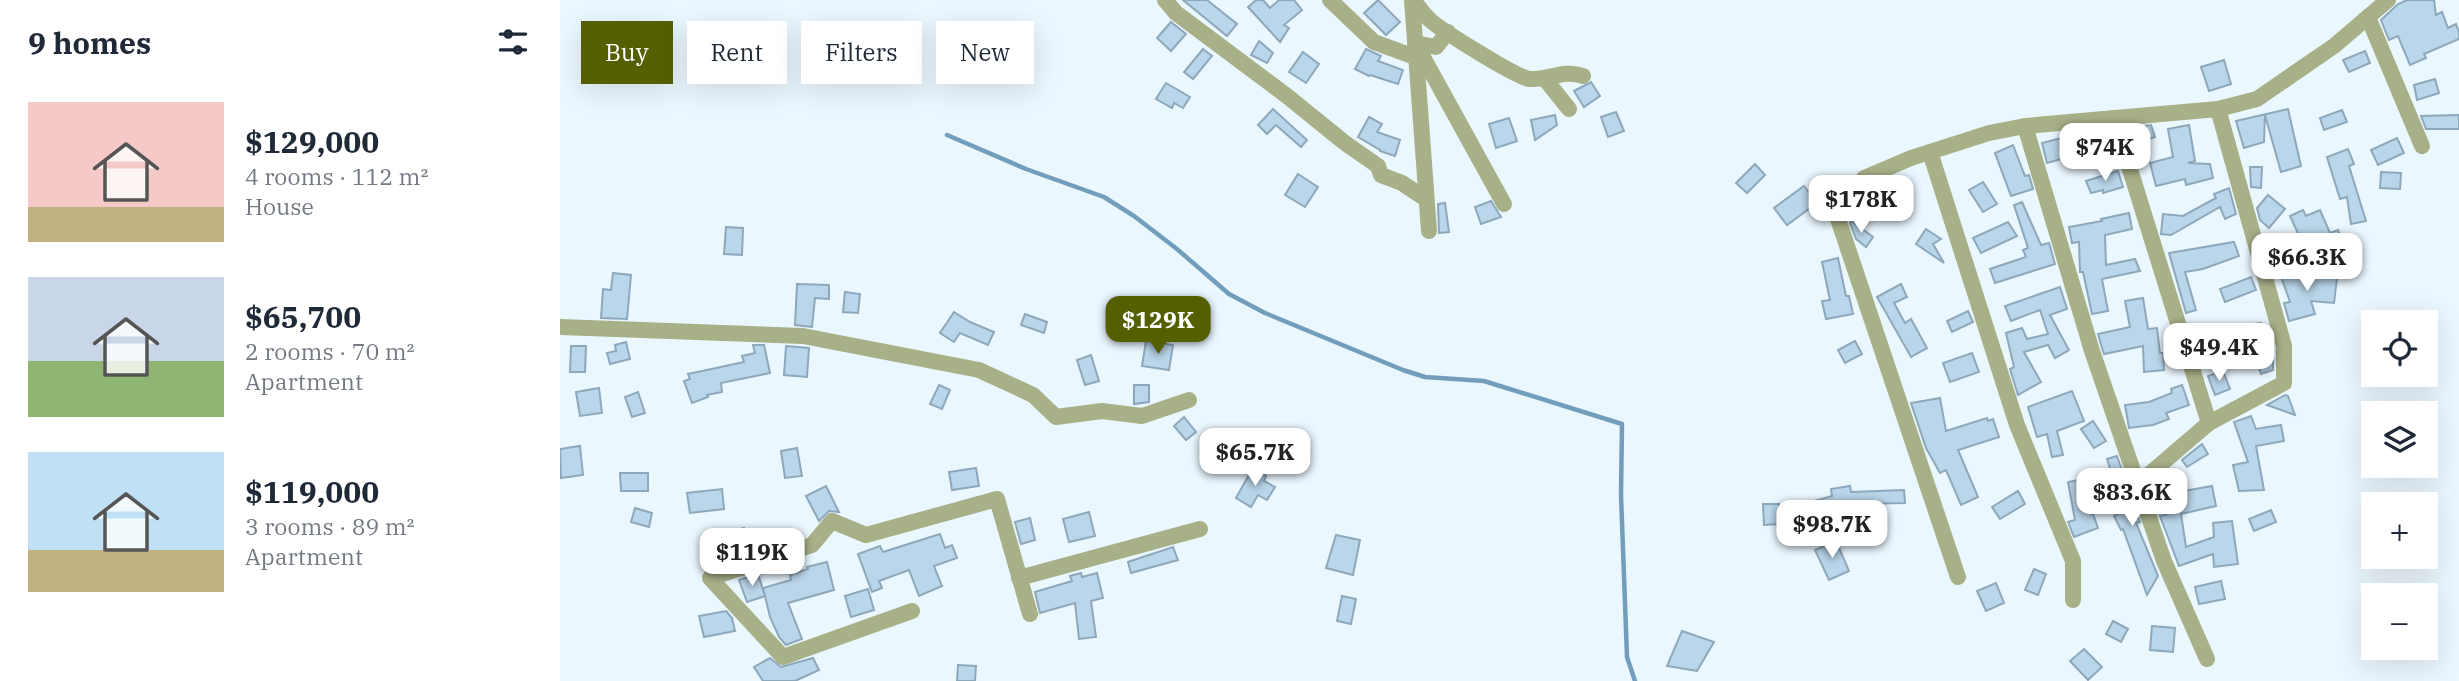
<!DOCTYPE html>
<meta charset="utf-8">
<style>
:root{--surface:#fff;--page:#f2f2f3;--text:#1f2937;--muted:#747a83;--accent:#545f00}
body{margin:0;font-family:"IBM Plex Serif",serif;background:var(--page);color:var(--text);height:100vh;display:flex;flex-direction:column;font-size:26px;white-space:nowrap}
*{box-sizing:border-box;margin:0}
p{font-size:23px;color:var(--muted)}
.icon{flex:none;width:38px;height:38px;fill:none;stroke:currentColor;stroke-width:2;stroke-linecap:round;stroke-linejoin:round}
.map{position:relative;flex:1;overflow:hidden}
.panel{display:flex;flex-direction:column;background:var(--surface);width:560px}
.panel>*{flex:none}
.top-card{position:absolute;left:21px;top:21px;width:665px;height:63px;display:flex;gap:14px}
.fabs{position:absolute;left:1801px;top:310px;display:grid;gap:14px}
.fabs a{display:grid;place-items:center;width:77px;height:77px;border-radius:0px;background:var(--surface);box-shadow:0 7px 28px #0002;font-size:35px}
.price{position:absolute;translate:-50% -60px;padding:0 16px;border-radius:14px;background:#fff;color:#222;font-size:23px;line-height:46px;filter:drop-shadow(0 2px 4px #0008)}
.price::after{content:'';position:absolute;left:50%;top:42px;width:21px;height:16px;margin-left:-10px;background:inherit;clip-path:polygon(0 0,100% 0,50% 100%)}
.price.selected{background:var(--accent);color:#fff}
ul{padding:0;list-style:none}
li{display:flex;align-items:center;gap:21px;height:175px;padding:0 28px}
li span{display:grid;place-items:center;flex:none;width:196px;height:140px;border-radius:0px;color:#555}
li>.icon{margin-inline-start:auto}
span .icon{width:84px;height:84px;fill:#fffc;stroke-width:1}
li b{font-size:30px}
h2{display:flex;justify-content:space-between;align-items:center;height:84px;padding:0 28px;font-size:30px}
.tag{padding:0 24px;border-radius:0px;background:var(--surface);box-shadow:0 7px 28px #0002;font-size:24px;line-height:63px}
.tag.selected{background:var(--accent);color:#fff}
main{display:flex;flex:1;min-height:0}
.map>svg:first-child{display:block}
</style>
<main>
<section class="panel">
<h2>9 homes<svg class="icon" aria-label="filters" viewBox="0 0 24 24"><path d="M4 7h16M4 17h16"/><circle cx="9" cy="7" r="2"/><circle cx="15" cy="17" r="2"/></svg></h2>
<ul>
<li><span style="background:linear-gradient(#f6c9c9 75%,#c2b280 0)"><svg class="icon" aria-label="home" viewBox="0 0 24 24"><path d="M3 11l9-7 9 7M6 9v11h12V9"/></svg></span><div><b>$129,000</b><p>4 rooms · 112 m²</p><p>House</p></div></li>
<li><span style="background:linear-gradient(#c9d6e8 60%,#8fb573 0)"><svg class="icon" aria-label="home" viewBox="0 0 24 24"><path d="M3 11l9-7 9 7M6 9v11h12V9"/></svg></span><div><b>$65,700</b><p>2 rooms · 70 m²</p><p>Apartment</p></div></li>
<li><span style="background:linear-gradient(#bfe0f5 70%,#c2b280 0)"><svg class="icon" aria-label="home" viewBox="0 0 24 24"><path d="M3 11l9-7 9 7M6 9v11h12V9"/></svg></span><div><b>$119,000</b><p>3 rooms · 89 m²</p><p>Apartment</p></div></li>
</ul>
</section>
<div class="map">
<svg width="1899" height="681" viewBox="0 0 1899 681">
<rect width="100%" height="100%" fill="#ebf7ff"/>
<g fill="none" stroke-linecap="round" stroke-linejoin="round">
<polyline stroke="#729ebb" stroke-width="4.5" points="387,135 466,169 544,197 574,216 617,249 669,294 705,313 843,370 865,377 924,381 1062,424 1061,495 1067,657 1075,681"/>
</g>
<g fill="#bad6ea" stroke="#8ea8bb" stroke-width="2">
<polygon points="623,0 647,0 677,24 667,36"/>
<polygon points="696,0 703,0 710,8 719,0 734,0 742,10 724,25 729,28 720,42 688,7"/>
<polygon points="818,0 840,22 826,35 804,13"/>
<polygon points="1847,0 1874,0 1876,15 1882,12 1888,28 1896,24 1899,32 1899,39 1864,54 1866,58 1850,65 1838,36 1829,40 1821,20 1838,4"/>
<polygon points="611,22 626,34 611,51 597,38"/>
<polygon points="699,41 713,53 707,63 691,55"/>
<polygon points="643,49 652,56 633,79 624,72"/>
<polygon points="806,49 821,56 818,61 843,70 838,84 810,75 809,76 795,69"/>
<polygon points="1805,51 1810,63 1789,72 1783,60"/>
<polygon points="743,52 759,64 746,83 729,72"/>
<polygon points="1664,60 1671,84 1649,91 1641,67"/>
<polygon points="1875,79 1879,93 1857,100 1854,85"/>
<polygon points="1031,82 1040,96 1024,107 1014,91"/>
<polygon points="606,83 630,97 623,108 614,103 612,108 596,99"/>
<polygon points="713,109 747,140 741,147 716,125 707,134 698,125"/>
<polygon points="1728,109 1741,166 1721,172 1705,115 1704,142 1684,148 1676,121"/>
<polygon points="1782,110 1787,122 1764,130 1760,118"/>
<polygon points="1056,112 1064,131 1048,137 1041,117"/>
<polygon points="995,115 997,125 975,140 971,120"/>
<polygon points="1899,115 1899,129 1866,129 1861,116"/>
<polygon points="809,117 822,124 817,132 840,140 835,156 820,151 820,150 798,137"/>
<polygon points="949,118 957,141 936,148 929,124"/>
<polygon points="1591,125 1595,137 1573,144 1568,128"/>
<polygon points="1629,125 1635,161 1628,163 1650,164 1653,178 1626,185 1625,179 1596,186 1590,163 1613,157 1608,129"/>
<polygon points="1545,129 1550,145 1487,163 1482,143 1525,132 1525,135"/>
<polygon points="1837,138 1844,153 1818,165 1811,150"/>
<polygon points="1453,145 1465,176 1469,175 1473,189 1451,196 1435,153"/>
<polygon points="1788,149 1794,164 1789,166 1806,221 1791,224 1787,197 1780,199 1767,157"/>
<polygon points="1195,164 1205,175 1187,193 1176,183"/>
<polygon points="1690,167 1702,167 1701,188 1691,187"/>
<polygon points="1558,171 1563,187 1543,193 1543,190 1531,193 1526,181"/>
<polygon points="1821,172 1841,173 1840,189 1820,188"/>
<polygon points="738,174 758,187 745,207 725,195"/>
<polygon points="1423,182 1437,204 1423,212 1409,190"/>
<polygon points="1244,186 1257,203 1227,225 1214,208"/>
<polygon points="1669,188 1676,214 1665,219 1660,207 1611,235 1601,234 1603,214 1623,216 1656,198 1654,194"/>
<polygon points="1708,195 1725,209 1709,228 1700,220 1697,208"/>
<polygon points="931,201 941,217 921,224 915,207"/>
<polygon points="1462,202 1481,245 1489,243 1495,264 1435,283 1430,269 1466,257 1463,250 1468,248 1454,205"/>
<polygon points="885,203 889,232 879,233 878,204"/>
<polygon points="1743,210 1746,216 1760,210 1770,233 1778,230 1787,251 1762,261 1752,235 1741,240 1730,216"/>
<polygon points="1569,213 1572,229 1545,235 1546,265 1575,259 1580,271 1542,279 1548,311 1532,314 1523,272 1520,272 1519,242 1512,243 1509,227 1542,221 1541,219"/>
<polygon points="1292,221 1313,237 1306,247 1296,239 1290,223"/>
<polygon points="1448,222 1457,236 1421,253 1413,238"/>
<polygon points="166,227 183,228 182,255 164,254"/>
<polygon points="1366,229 1381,239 1373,244 1384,263 1356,244"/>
<polygon points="1674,242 1679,256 1643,269 1625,272 1636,310 1626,313 1609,253"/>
<polygon points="1278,258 1286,296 1289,296 1293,314 1266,319 1262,301 1270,300 1262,262"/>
<polygon points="1719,271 1777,278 1774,303 1751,301 1755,314 1729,321 1724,303 1730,302"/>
<polygon points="53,273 71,275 67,319 41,318 43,289 51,290"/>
<polygon points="1691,277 1696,290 1665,302 1660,289"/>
<polygon points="237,284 269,285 269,299 255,298 252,327 235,325"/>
<polygon points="1341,284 1347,297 1334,303 1345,323 1351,319 1367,348 1351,357 1317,297"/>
<polygon points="1500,287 1507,309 1490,315 1509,350 1495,358 1488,345 1464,352 1481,382 1458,395 1450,369 1454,367 1446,333 1462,328 1467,339 1488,334 1480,310 1451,321 1445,306"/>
<polygon points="285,292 300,294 298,313 283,312"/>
<polygon points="1583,298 1588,329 1597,328 1600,353 1603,353 1604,370 1584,372 1583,346 1544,354 1542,348 1538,334 1570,327 1565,301"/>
<polygon points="1408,311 1413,322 1392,332 1387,321"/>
<polygon points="394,312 410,322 434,332 428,345 400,333 394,342 380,333"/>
<polygon points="465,314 487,322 484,333 461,325"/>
<polygon points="1701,323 1705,339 1686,339 1683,326"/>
<polygon points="1647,326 1650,346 1637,348 1631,328"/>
<polygon points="586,341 613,345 609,370 582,366"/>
<polygon points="1295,341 1302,354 1285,363 1278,350"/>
<polygon points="66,342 70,359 50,364 47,353 56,351 55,345"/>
<polygon points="193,345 204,345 210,373 161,383 162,392 147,395 148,397 132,403 124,381 130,379 128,374 184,362 182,356 195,353"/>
<polygon points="11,346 26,346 25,372 10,372"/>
<polygon points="226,346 249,348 247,377 224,375"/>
<polygon points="1711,346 1713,354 1713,370 1701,374 1694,353"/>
<polygon points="1412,353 1419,372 1390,382 1383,363"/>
<polygon points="531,355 539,381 525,385 517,360"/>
<polygon points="1663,371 1670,389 1655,395 1648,376"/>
<polygon points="379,385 390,390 382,409 370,404"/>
<polygon points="574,385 589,385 589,402 574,404"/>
<polygon points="1622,385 1629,405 1606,413 1609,419 1593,425 1569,428 1565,405 1589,402 1612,393 1611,389"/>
<polygon points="39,388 42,413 20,416 16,392"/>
<polygon points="1512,391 1524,421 1497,431 1503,455 1492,457 1487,434 1477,437 1468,407"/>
<polygon points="78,392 85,413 72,417 65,397"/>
<polygon points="1725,395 1728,396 1735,415 1707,405"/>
<polygon points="1380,398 1386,431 1427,418 1428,421 1433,419 1439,437 1398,450 1418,497 1401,505 1386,470 1380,473 1366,448 1351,403"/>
<polygon points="1691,416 1696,429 1721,425 1724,441 1696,446 1704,490 1679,491 1673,465 1688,462 1674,422"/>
<polygon points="624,417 636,432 626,440 614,426"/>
<polygon points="1533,421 1546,441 1534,448 1521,429"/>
<polygon points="1642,444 1648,454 1627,467 1622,460"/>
<polygon points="20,446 23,475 1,478 0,449"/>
<polygon points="237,448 242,476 225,478 221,451"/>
<polygon points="1557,456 1569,490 1567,491 1580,522 1576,523 1598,576 1587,595 1563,529 1561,530 1554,516 1564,511 1547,459"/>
<polygon points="416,468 419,486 392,490 389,472"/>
<polygon points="693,468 706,476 704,481 715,487 707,500 698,495 691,507 676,498"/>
<polygon points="1614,469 1618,492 1652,486 1656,506 1621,514 1626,547 1654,537 1653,523 1672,521 1678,564 1654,567 1653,554 1619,566 1600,516 1606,515 1600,479"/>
<polygon points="60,473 88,473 88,491 61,491"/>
<polygon points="1525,479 1531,514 1533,514 1538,528 1514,537 1508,522 1515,520 1508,482"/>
<polygon points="266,486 279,512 269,511 259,521 246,496"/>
<polygon points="1290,486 1291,492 1344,490 1345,503 1293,504 1294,511 1262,517 1265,525 1247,530 1240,505 1272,496 1271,489"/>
<polygon points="162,489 164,509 130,513 127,493"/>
<polygon points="1458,491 1465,504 1440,519 1432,507"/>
<polygon points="1203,504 1219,504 1219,524 1204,525"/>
<polygon points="75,508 92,513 89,527 71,522"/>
<polygon points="1711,510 1716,522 1694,531 1689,519"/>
<polygon points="529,512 535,536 509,542 503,519"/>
<polygon points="470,518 475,540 461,544 455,522"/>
<polygon points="184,528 190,551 172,555 166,533"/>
<polygon points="380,534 385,548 392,545 397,558 374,566 382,586 359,596 349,570 319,581 322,588 312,592 298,554 320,546 323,552"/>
<polygon points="776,535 800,540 793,575 766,568"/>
<polygon points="1276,541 1289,571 1269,580 1255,550"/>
<polygon points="613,547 618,560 571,573 568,562"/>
<polygon points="267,562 274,590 228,603 242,639 226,645 219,637 210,617 203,588 231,580 230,575 248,569 247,567"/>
<polygon points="1474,569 1486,574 1478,595 1465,590"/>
<polygon points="521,573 522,577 537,573 543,598 531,601 536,637 519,639 515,603 480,613 475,592 512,581 510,576"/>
<polygon points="198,574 205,596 187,602 179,580"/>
<polygon points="1661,581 1665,599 1639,604 1635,587"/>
<polygon points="1436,583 1444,603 1426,611 1417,591"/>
<polygon points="308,589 314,610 291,617 285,596"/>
<polygon points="782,596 796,599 791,624 777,621"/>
<polygon points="166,611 172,618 175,631 144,637 139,616"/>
<polygon points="1553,621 1568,629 1561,642 1546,634"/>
<polygon points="1592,626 1615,628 1613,652 1590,650"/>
<polygon points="1122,631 1154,642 1137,671 1107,666"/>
<polygon points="1524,649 1542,667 1528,680 1510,661"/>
<polygon points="210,658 221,667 253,658 259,670 235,681 203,681 194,667"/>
<polygon points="398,665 416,666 415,681 397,681"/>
</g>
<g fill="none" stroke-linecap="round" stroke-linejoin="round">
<g stroke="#a8b088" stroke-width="16">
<polyline points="605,0 616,13 727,96 785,143 818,166 821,175 842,183 866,199"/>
<polyline points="770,0 814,42 855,57"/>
<polyline points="852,0 869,231"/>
<path d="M853,0C859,7 864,15 871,21C883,31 957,78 970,79C989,80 1004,69 1023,76"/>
<polyline points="1808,17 1862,146"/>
<polyline points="855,43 876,47 888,32"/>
<polyline points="858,48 944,204"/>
<polyline points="985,79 1009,109"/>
<polyline points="1554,118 1649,423"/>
<polyline points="1465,126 1532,351 1604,561 1647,659"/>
<polyline points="1370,152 1457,425 1513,561 1513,600"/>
<polyline points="0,327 243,336 419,370 473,395 496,417 542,411 582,416 629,400"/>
<polyline points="1579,483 1649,423 1724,383 1724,346 1658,109"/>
<polyline points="1398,577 1278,219 1304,178 1351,158 1429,133 1465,126 1658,109 1697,99 1774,46 1828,0"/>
<polyline points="459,578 640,529"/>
<polyline points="352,611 223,657 150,578 252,545 272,521 306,535 437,499 470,614"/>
</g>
</g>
</svg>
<div class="fabs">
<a><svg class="icon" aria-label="locate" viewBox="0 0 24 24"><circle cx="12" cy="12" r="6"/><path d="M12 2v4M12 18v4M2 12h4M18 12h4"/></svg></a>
<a><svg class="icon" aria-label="layers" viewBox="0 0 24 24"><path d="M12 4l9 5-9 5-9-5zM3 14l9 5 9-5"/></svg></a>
<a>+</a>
<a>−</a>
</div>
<b class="price" style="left:1545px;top:183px">$74K</b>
<b class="price" style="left:1301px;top:235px">$178K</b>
<b class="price" style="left:1747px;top:293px">$66.3K</b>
<b class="price selected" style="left:598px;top:356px">$129K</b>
<b class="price" style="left:1659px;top:383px">$49.4K</b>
<b class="price" style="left:695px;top:488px">$65.7K</b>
<b class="price" style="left:1572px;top:528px">$83.6K</b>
<b class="price" style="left:1272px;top:560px">$98.7K</b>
<b class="price" style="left:192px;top:588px">$119K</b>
<div class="top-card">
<a class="tag selected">Buy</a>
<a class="tag">Rent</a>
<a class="tag">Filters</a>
<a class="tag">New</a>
</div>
</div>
</main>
